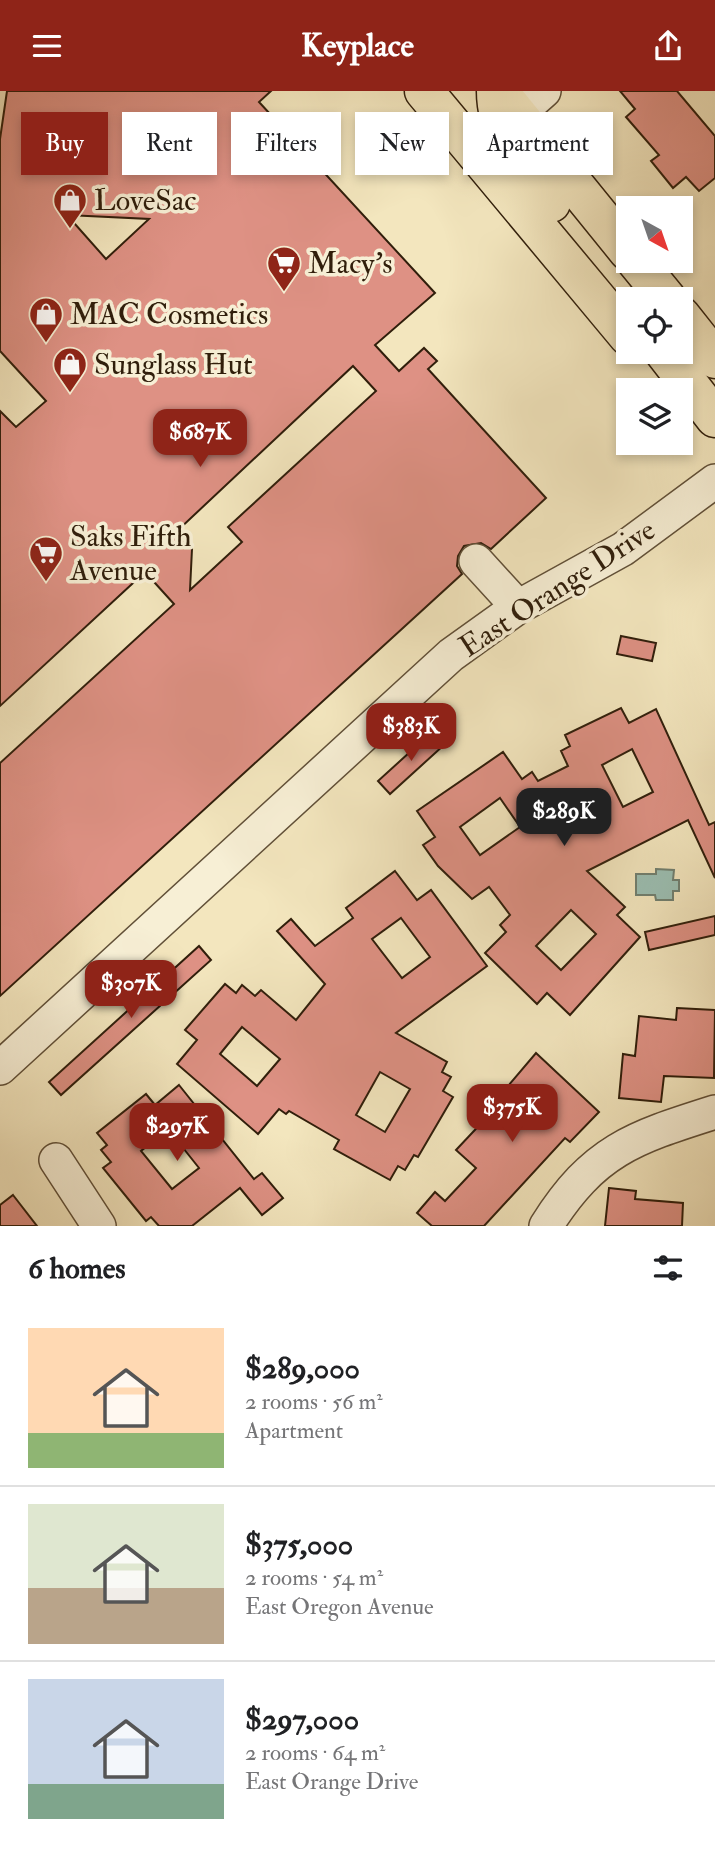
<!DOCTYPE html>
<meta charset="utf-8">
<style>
:root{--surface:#fff;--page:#f6f6f6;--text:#202124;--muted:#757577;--line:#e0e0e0;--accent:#8f2418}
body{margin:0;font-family:"IM FELL Double Pica",serif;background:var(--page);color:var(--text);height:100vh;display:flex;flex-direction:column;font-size:26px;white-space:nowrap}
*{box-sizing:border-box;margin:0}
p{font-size:23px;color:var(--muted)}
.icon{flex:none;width:38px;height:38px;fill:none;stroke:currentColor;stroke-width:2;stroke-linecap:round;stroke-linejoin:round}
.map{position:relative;height:1135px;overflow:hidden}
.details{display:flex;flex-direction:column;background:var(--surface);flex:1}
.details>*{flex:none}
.top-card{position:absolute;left:21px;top:21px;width:674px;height:63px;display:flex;gap:14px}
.needle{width:46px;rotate:140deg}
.fabs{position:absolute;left:616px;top:105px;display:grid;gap:14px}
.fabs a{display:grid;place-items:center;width:77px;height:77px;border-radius:0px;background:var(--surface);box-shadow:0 4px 10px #0003;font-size:35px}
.price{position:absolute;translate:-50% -60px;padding:0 16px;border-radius:14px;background:var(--accent);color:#fff;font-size:23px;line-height:46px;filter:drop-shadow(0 2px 4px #0008)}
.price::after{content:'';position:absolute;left:50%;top:42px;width:21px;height:16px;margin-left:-10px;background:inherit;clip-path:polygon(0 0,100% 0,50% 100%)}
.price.on{background:#222;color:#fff}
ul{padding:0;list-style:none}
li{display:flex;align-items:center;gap:21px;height:175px;padding:0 28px}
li+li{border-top:2px solid var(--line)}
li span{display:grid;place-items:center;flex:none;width:196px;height:140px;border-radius:0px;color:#555}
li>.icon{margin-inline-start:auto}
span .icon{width:84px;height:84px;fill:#fffc;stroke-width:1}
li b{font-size:30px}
h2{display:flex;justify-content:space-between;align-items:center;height:84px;padding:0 28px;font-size:30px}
.chip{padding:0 24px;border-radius:0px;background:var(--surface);box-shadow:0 4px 10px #0003;font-size:24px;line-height:63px}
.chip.on{background:var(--accent);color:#fff}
header{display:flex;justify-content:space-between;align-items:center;height:91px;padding:0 28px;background:var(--accent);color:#fff;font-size:32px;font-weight:700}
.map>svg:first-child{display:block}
</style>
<header><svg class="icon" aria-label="menu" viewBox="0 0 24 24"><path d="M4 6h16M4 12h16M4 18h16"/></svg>Keyplace<svg class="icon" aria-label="share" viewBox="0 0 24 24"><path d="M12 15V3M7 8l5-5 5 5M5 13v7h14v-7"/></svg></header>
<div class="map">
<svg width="715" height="1135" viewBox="0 0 715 1135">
<rect width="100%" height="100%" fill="#f3e6be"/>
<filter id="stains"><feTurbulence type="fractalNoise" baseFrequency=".00286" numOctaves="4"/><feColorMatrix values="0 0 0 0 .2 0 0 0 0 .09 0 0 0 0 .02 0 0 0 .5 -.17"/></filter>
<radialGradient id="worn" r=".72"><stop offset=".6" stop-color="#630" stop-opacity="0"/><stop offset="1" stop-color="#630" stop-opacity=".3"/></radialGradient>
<polygon fill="#9bbfb3" stroke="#707f70" stroke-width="2" points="656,778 674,779 673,789 679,789 679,800 673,800 673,809 656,809 655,804 636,804 636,783 656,783"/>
<g fill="#de9184" stroke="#301e0b" stroke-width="2" fill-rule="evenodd">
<path d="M7,0H271L259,11L435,202L375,254L399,280L424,257L437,270L428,278L546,407L491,458L481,452L464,455L458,465L457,475L462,483L0,905V672L174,513L145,481L0,615V320L16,336L46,310L0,260V48ZM67,124L149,128L106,168ZM353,275L376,300L228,436L242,451L190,499L192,458L176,441Z"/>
<polygon points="620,0 677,0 715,45 715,87 699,100 686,86 673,97 651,70 659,64 626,26 635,18"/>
<polygon points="621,545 656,552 652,570 617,563"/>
<path d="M621,617L629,632L656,618L709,734L715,731V787L688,729L587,780L625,816L617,824L640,846L570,924L547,902L537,913L485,862L506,841L500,834L510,824L489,796L472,808L438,775L423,754L435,746L417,720L503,661L522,688L532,681L538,690L568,675L561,660L570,655L565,644ZM632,658L653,701L623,716L602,674ZM500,707L520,736L480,764L460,736ZM571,819L596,843L561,879L536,855Z"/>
<polygon points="432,641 444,654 390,703 378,690"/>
<path d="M395,780L417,809L431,799L487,875L396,942L447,971L442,981L451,986L443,1000L453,1006L418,1066L414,1064L405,1079L398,1075L390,1089L334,1058L339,1049L289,1020L286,1023L279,1018L258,1043L177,973L197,949L185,939L225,893L236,902L242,894L255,905L261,899L296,929L325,893L277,840L291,828L315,855L353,827L346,817ZM401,827L430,866L402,887L372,848ZM242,936L280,968L257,995L220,963ZM380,981L410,998L385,1041L356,1024Z"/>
<polygon points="715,825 715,844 649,859 645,841"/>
<polygon points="199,855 211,869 61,1004 49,991"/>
<polygon points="677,917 715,919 714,987 664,985 661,1011 619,1007 623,963 635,965 639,925 676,929"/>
<polygon points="536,962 599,1021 570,1051 565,1047 484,1135 432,1135 417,1122 435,1101 445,1110 476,1077 456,1059 489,1024 486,1021"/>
<path d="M179,994L254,1088L262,1082L283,1107L262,1124L240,1097L192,1135H159L151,1126L146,1130L103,1077L111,1071L101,1059L107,1054L97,1042L146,1003L155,1014ZM168,1038L199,1077L172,1098L141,1060Z"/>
<polygon points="609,1097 636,1100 635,1108 683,1112 682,1135 605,1135"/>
<polygon points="13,1104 37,1135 0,1135 0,1114"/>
</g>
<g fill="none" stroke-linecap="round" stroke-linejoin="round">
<g stroke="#615038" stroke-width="36">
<g id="minor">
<polyline points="518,23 544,0"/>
<polyline points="476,470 518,516"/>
<polyline points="0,977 451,564 518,516 623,458 715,390"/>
<polyline points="56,1069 99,1135"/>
<path d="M546,1135C594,1059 633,1047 715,1021"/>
</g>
</g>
<g stroke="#301e0b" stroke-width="41">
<g id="major">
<polyline points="424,0 628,245"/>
<path d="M496,0C496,45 525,78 551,112"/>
<polyline points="504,7 628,160"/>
<polyline points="636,170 667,208"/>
<polyline points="681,225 715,268"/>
<polyline points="664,261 715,327"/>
</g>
</g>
<use href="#minor" stroke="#f7efd5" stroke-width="33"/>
<use href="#major" stroke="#f3e6be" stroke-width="38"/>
</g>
<defs>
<g id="shop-pin" transform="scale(1.75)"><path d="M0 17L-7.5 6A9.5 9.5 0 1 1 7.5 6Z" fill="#8f2418" stroke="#f7efd5"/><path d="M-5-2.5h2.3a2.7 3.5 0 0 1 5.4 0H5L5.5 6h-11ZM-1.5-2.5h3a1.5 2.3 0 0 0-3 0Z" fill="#fff"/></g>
<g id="supermarket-pin" transform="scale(1.75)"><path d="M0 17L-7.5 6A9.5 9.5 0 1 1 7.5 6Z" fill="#8f2418" stroke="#f7efd5"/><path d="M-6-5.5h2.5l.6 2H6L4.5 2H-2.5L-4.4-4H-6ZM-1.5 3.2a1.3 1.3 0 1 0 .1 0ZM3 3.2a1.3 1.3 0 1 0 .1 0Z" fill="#fff"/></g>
</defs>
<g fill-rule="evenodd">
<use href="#shop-pin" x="70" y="109"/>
<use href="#supermarket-pin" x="284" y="172"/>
<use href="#shop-pin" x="46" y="223"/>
<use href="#shop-pin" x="70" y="273"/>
<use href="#supermarket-pin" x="46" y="462"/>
</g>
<g text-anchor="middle" stroke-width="7" stroke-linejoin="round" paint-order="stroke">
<g font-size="30" fill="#301e0b" stroke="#f7efd5" text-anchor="start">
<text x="94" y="119">LoveSac</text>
<text x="308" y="182">Macy's</text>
<text x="70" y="233">MAC Cosmetics</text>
<text x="94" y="283">Sunglass Hut</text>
<text x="70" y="455">Saks Fifth<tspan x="70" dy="34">Avenue</tspan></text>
</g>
<g font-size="30" fill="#301e0b" stroke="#f7efd5">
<text transform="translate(557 497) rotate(-33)" y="10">East Orange Drive</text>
</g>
</g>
<rect width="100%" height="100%" filter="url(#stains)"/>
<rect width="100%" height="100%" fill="url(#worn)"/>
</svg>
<div class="fabs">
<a><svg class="needle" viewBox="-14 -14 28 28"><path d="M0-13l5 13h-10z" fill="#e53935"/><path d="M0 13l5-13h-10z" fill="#757577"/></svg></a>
<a><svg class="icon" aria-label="locate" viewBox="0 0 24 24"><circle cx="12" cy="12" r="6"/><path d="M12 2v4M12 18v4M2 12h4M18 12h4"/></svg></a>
<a><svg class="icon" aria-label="layers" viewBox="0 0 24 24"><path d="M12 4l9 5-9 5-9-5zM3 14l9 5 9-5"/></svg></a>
</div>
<b class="price" style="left:200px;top:378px">$687K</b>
<b class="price" style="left:411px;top:672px">$383K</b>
<b class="price on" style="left:564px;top:757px">$289K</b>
<b class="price" style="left:131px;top:929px">$307K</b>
<b class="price" style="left:512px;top:1053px">$375K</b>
<b class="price" style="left:177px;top:1072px">$297K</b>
<div class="top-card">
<a class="chip on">Buy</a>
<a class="chip">Rent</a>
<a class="chip">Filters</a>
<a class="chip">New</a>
<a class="chip">Apartment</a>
</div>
</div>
<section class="details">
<h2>6 homes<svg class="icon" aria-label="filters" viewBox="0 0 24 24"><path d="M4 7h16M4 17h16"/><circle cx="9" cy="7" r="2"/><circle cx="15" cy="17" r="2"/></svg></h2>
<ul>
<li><span style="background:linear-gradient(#ffd9b3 75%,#8fb573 0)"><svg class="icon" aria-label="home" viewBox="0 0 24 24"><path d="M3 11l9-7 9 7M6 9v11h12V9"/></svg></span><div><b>$289,000</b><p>2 rooms · 56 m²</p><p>Apartment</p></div></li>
<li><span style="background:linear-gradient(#dfe7d0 60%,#b9a48a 0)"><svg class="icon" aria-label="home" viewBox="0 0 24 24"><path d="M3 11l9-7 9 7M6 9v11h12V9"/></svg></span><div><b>$375,000</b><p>2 rooms · 54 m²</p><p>East Oregon Avenue</p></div></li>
<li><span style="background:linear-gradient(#c9d6e8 75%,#7fa58c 0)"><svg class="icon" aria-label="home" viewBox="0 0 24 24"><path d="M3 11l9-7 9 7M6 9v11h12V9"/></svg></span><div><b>$297,000</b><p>2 rooms · 64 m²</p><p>East Orange Drive</p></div></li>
</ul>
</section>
